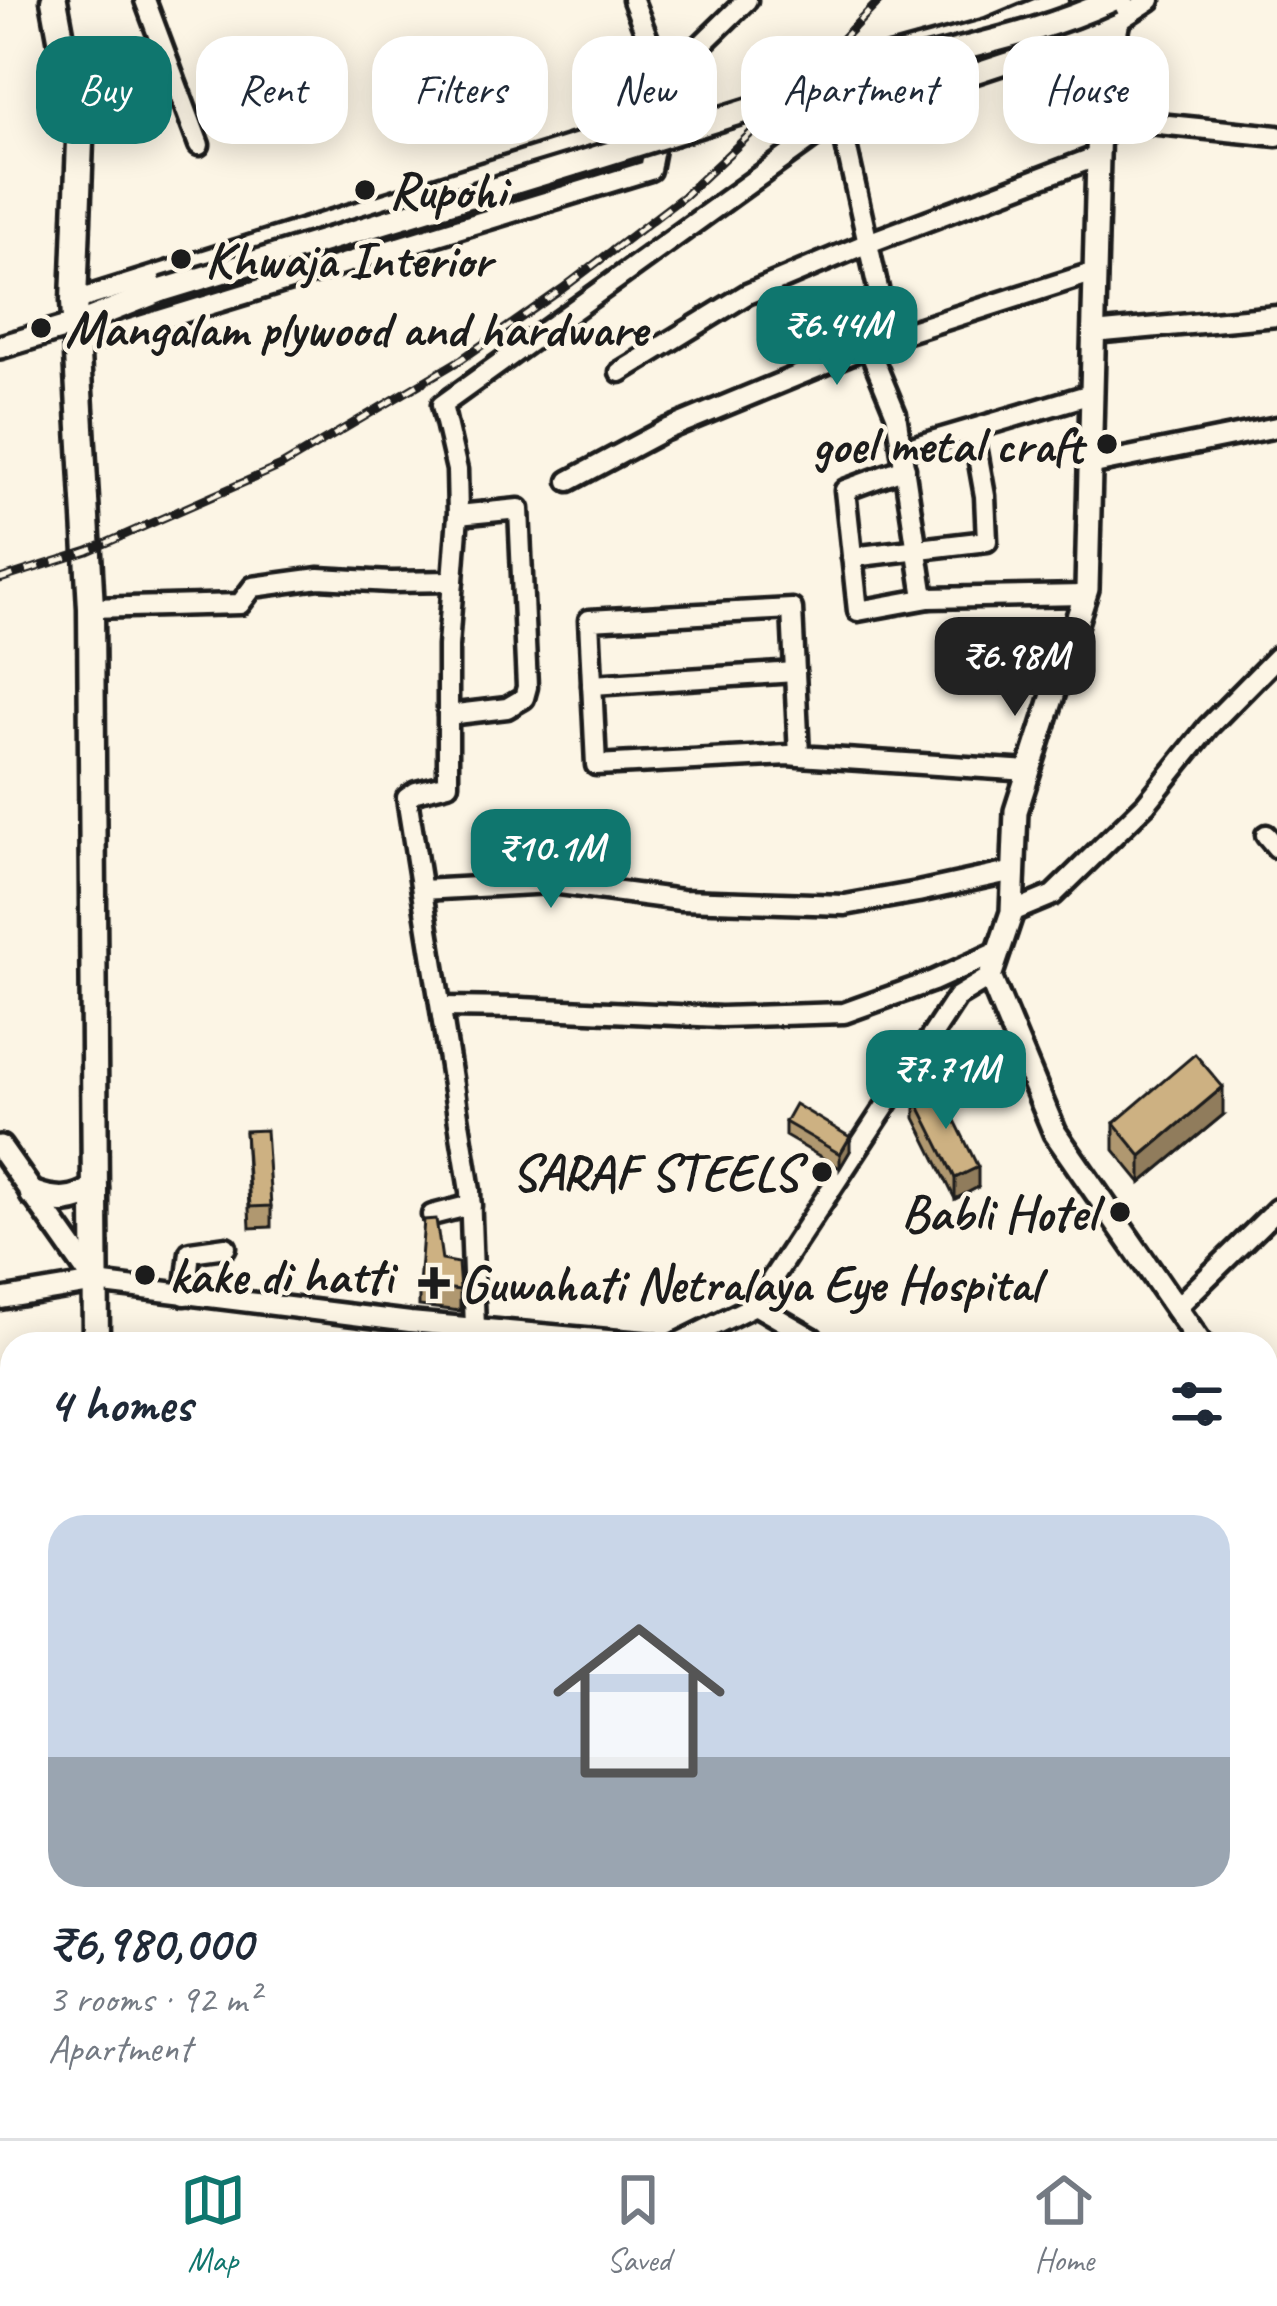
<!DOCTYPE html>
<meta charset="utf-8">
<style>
:root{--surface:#fff;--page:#f6f6f7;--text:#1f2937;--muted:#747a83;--line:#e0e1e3;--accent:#0f766e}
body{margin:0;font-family:Caveat,sans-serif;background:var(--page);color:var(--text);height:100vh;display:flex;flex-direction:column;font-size:45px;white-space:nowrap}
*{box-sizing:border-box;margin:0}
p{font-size:39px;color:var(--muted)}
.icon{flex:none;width:66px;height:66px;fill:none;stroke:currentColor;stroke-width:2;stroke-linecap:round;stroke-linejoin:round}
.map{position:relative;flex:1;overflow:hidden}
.panel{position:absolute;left:0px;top:1332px;width:1278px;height:807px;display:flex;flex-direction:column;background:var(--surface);border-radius:36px 36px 0 0;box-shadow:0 6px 30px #0003}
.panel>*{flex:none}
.hud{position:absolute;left:36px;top:36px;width:1206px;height:108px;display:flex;gap:24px}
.price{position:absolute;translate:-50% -102px;padding:0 27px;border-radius:24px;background:var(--accent);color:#fff;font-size:39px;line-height:78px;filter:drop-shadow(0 3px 6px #0008)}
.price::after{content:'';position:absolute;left:50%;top:72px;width:36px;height:27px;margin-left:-18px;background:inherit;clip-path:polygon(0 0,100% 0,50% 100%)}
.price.selected{background:#222;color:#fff}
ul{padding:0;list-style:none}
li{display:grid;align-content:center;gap:24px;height:636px;padding:0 48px}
li span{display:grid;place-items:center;height:372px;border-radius:36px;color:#555}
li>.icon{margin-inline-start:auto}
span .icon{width:216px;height:216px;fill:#fffc;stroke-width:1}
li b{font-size:51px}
h2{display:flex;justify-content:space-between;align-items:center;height:144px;padding:0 48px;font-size:51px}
.pill{padding:0 42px;border-radius:36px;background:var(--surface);box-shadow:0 6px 30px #0003;font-size:42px;line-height:108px}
.pill.selected{background:var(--accent);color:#fff}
.tab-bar{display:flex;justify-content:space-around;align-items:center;height:168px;border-top:3px solid var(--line);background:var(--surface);font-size:33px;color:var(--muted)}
.tab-bar a{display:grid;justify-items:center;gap:6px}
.tab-bar .selected{color:var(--accent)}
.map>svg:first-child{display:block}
</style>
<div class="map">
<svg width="1277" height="2138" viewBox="0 0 1277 2138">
<rect width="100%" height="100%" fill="#fcf5e5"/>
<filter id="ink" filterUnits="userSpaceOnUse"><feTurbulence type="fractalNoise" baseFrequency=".00833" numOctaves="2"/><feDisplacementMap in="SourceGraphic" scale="24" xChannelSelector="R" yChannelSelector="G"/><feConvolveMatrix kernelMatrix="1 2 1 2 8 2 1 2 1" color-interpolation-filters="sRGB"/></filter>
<g filter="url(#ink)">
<polygon fill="#c6e49c" stroke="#71805c" stroke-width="3" points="1266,1447 1277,1461 1277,2138 840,2138 838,2127 1266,2127"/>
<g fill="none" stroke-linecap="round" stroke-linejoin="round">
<g stroke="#1c1c1c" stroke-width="27">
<g id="minor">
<polyline points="145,0 199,145"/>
<polyline points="633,0 664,81"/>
<polyline points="1058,0 988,29 835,71 840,118 1082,38 1118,21 1150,0"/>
<polyline points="1099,118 1277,136"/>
<polyline points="74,301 598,137 658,128 664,81 747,0"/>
<polyline points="1093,333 1277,316"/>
<polyline points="78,345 650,170 658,128"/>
<polyline points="868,346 896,414 923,591 929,598 1084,595"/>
<polyline points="620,372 747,294 868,243 1098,156"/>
<polyline points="902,450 1091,394"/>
<polyline points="1089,465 1277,427"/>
<polyline points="905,468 845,490 858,611 929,598"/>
<polyline points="569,481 663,431 889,338 1095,272"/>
<polyline points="852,557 987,541 985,496 973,429"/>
<polyline points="91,608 240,604 253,587 319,578 391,582 453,581"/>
<polyline points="592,685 795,672"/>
<polyline points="448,715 507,708 524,698 527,687 519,509 458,515"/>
<polyline points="799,756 792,609 589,620 596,765 789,755 799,756 1029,771"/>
<polyline points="1266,835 1277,848"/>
<polyline points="422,890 552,883 681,900 845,905 918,892 1014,871"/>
<polyline points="1012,912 1053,895 1146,804 1208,727 1277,657"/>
<polyline points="442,1007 521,1008 721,1017 844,1013 933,981 999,951"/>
<polyline points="432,1215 471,1205"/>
<polyline points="185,1295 190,1252 226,1247"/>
<polyline points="0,1299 96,1283 410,1322 652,1344"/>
<polyline points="755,1305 812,1338 813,1344"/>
<polyline points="1175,1309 1277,1209"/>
<polyline points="475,1328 470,1191 407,798 416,792 448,784 448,646 458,515 457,470 442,405 840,118 889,338"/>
<polyline points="676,1344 755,1305 957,997 990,977"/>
<polyline points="0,1593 12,1593"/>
<polyline points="0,1785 12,1785"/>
<polyline points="591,2138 592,2127"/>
<polyline points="730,2138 733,2127"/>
</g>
</g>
<g stroke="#1c1c1c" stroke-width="30">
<g id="tertiary">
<polyline points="1122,0 1099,118 1087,589 1016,811 1012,912 990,977 1055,1133 1201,1344"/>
<polyline points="0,347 77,324 163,290"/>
<polyline points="0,1147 96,1283"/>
<polyline points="1266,1419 1277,1431"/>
</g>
</g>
<g stroke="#1c1c1c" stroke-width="33">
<g id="secondary">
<polyline points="54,0 80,141 74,301 91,608 96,1344"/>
<path d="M33,1194C58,1203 73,1202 95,1189"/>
<polyline points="109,2127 112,2138"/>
</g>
</g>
<use href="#minor" stroke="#fcf5e5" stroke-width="18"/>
<use href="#tertiary" stroke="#fcf5e5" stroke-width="21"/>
<use href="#secondary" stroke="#fcf5e5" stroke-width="24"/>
<g stroke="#1c1c1c" stroke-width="9">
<polyline id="rail" points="0,579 88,551 281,466 462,359 562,289 684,196 748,136 880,0"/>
</g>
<use href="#rail" stroke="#fcf5e5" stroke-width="4.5" stroke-dasharray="14" stroke-linecap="butt"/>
<g stroke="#1c1c1c" stroke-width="30" stroke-linecap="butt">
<path id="tertiary-bridge" d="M163,290C390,221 616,152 842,81C932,52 1027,40 1112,0"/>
</g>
<use href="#tertiary-bridge" stroke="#fcf5e5" stroke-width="21"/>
</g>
<g fill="#b09870" stroke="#1c1c1c" stroke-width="3">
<polygon points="915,1098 978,1187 955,1199 915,1118"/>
<polygon points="1223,1115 1141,1183 1114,1150 1114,1123"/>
<polygon points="785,1122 850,1151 840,1168 785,1136"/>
<polygon points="245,1131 271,1206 271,1227 250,1228"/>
<polygon points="442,1260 460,1290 460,1311 419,1306 419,1285"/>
<polygon points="135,2127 209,2127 206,2138 138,2138"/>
</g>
<g fill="#907c5b" stroke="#1c1c1c" stroke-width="3">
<polygon points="1223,1087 1223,1115 1141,1183 1141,1156"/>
<polygon points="850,1137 850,1151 840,1168 840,1154"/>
<polygon points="978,1167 978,1187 955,1199 955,1178"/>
<polygon points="201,2127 209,2127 206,2138 197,2138"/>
</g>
<g fill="#cdb182" stroke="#1c1c1c" stroke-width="3">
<polygon points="1195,1054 1223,1087 1141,1156 1114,1123"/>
<polygon points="938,1086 978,1167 955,1178 915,1098"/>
<polygon points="795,1104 850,1137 840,1154 785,1122"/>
<polygon points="266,1130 271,1206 250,1207 245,1131"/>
<polygon points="436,1219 442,1260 458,1263 460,1290 419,1285 424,1220"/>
<polygon points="142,2127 201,2127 197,2138 145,2138"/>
</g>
</g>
<g fill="#1c1c1c" stroke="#fcf5e5" stroke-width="4.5">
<circle cx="365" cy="190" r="12"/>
<circle cx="181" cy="259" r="12"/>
<circle cx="41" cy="328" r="12"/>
<circle cx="1107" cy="444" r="12"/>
<circle cx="822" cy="1172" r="12"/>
<circle cx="1120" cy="1212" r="12"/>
<circle cx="145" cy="1275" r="12"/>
<path d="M428 1265h12v12h12v12h-12v12h-12v-12h-12v-12h12z"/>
</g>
<g text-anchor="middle" stroke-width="9" stroke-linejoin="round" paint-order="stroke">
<g font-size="51" font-weight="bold" fill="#1c1c1c" stroke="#fcf5e5" text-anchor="start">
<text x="389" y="208">Rupohi</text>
<text x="205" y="277">Khwaja Interior</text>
<text x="65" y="346">Mangalam plywood and hardware</text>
<text x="1083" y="462" text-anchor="end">goel metal craft</text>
<text x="798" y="1190" text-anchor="end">SARAF STEELS</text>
<text x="1096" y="1230" text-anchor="end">Babli Hotel</text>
<text x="169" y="1293">kake di hatti</text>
<text x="461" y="1301">Guwahati Netralaya Eye Hospital</text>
</g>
</g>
</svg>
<b class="price" style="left:837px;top:388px">₹6.44M</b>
<b class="price selected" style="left:1015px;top:719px">₹6.98M</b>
<b class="price" style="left:551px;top:911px">₹10.1M</b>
<b class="price" style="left:946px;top:1132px">₹7.71M</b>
<div class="hud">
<a class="pill selected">Buy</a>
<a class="pill">Rent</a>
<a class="pill">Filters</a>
<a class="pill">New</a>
<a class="pill">Apartment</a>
<a class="pill">House</a>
</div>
<section class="panel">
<h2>4 homes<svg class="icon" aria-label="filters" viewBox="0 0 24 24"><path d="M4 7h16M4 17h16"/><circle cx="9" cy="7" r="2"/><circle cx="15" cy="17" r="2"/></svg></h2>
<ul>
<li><span style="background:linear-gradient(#c9d6e8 65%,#9aa5b1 0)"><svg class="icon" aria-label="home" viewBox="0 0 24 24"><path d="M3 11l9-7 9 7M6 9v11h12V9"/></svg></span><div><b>₹6,980,000</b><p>3 rooms · 92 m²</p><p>Apartment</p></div></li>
</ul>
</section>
</div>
<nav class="tab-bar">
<a class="selected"><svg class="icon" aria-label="map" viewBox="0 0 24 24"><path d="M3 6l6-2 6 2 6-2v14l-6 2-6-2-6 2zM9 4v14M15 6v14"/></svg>Map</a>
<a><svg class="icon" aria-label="saved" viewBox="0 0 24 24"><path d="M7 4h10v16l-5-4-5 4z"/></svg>Saved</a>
<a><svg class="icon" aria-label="home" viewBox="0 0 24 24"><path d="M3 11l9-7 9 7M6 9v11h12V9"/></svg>Home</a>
</nav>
